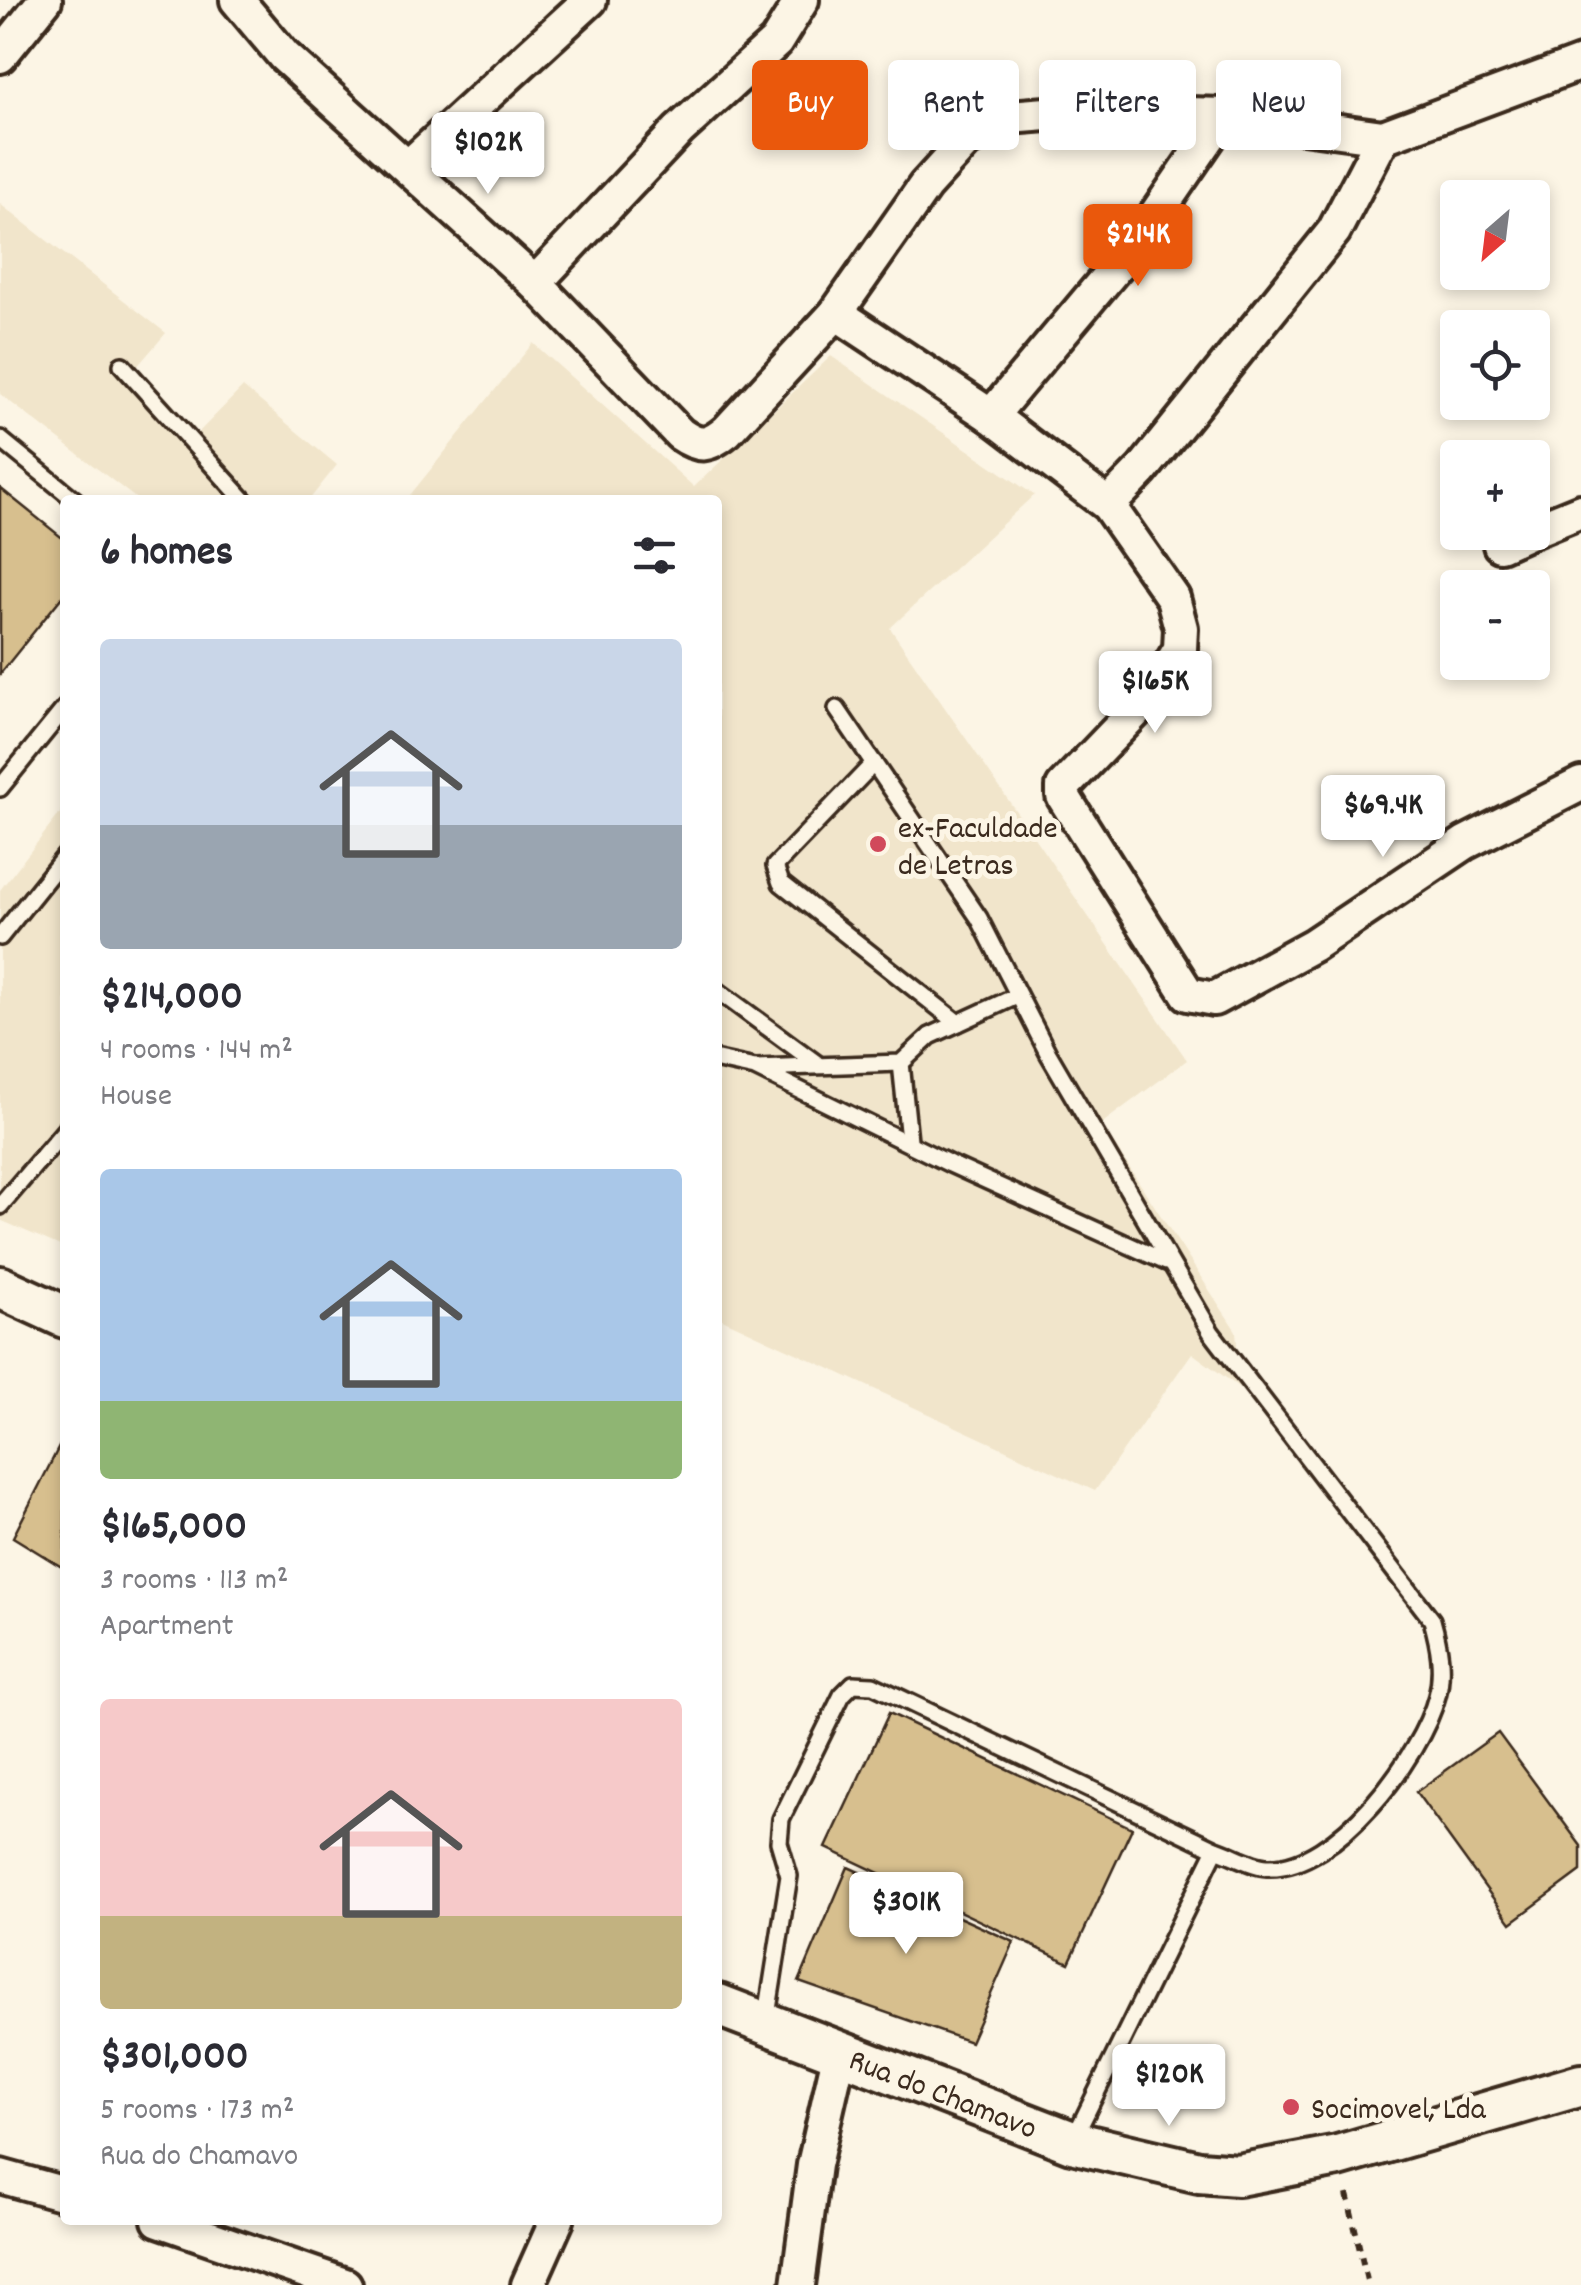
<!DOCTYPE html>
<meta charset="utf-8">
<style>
:root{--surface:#fff;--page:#f2f2f3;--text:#2b2b33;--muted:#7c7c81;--accent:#ea580c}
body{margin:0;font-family:Dekko,sans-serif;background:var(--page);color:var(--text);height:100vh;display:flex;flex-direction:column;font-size:38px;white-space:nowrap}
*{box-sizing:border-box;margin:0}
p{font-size:32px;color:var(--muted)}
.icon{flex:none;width:55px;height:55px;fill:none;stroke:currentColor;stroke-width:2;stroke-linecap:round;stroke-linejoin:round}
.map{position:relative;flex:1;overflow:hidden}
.panel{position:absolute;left:60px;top:495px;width:662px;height:1730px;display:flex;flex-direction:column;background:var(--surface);border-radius:10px;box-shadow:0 5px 15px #0003}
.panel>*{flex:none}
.banner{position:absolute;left:752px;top:60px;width:678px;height:90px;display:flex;gap:20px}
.needle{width:65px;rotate:208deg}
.buttons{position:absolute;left:1440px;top:180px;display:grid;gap:20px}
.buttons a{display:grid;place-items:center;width:110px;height:110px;border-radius:10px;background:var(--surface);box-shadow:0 5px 15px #0003;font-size:50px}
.price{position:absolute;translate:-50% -85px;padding:0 22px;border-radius:10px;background:#fff;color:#222;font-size:32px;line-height:65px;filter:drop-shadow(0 2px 5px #0008)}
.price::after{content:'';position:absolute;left:50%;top:60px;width:30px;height:22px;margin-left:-15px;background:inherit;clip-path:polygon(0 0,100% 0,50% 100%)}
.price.on{background:var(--accent);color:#fff}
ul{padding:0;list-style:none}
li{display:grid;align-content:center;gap:20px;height:530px;padding:0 40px}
li span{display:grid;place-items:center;height:310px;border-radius:10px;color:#555}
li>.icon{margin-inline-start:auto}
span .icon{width:180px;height:180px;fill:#fffc;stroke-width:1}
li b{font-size:42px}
h2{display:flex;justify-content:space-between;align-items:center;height:120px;padding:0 40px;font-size:42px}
.chip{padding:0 35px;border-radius:10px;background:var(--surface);box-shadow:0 5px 15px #0003;font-size:35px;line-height:90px}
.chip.on{background:var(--accent);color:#fff}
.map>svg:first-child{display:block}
</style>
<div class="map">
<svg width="1581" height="2285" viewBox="0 0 1581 2285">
<rect width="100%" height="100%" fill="#fcf5e5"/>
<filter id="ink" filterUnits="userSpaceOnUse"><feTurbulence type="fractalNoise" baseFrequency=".01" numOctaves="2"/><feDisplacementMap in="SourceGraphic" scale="20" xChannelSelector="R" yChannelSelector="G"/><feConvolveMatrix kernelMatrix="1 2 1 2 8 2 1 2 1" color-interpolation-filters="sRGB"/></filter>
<g filter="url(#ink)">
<g fill="#f1e5cb">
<polygon points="0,204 166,333 135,369 194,437 243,387 337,465 309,500 138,500 0,394"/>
<polygon points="533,343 694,487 831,356 1034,495 890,628 1187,1060 1101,1124 1236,1331 1240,1388 1192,1353 1095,1491 718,1317 718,500 406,500"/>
<polygon points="65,807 65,1248 0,1220 0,890"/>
</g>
<g fill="#d7bf8e" stroke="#3b2a1e" stroke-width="2.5">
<polygon points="0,488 65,540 65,593 0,674"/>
<polygon points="65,1435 65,1569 13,1537"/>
<polygon points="889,1713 1132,1828 1069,1963 826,1848"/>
<polygon points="1498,1733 1581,1846 1581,1871 1511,1923 1416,1792"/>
<polygon points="848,1867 1014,1942 970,2042 799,1982"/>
</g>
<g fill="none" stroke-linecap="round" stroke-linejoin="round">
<g stroke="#3b2a1e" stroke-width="22">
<g id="service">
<polyline points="122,365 244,500"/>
<polyline points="0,439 75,500"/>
<polyline points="874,763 775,866 781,883 958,1023"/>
<polyline points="0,788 65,708"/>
<polyline points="0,937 65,856"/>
<polyline points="718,991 816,1063"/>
<polyline points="718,1060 755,1068 950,1164 1166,1262"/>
<polyline points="901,1063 909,1140"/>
<polyline points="756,1068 901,1063 930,1036 1017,996"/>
<polyline points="0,1206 65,1130"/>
<path d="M766,2022L789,1876L779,1842L781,1819L842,1695L853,1684L873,1685L1216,1849C1232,1854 1251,1866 1267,1867C1336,1871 1422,1755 1437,1696C1444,1670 1439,1645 1432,1620L1211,1332L1048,1053L979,918L837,709"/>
<polyline points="1074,2138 1216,1849"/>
</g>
</g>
<g stroke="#3b2a1e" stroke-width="40">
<g id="minor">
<path d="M237,0L284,56L535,283L680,434C700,448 709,446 727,431L836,313L925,186L966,141L1010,117L1083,111L1224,115L1383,137L1581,63"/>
<polyline points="0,56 45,0"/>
<polyline points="408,167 590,0"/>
<polyline points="535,283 679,130 776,42 802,0"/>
<polyline points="836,313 991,416 1108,505 1173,598 1181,628 1180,649 1154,692 1063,787 1063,796 1188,994 1214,999 1313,945 1465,843 1581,784"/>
<polyline points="991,416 1137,242 1224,115"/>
<polyline points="1108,505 1142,470 1334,231 1383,137"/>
<polyline points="1532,531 1581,511"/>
<polyline points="1500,545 1529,532"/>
<polyline points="0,2176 65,2194"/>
<polyline points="159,2220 345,2285"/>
<polyline points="528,2285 557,2220"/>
<polyline points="798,2285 814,2165 840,2051"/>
</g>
</g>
<g stroke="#3b2a1e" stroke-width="48">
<g id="tertiary">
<polyline points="0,1287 65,1317"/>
<path id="s1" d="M718,2005L1072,2142L1199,2172L1238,2175L1338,2156L1581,2085"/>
</g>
</g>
<polyline stroke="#3b2a1e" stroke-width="6" stroke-dasharray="8 8" stroke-linecap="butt" points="1347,2194 1368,2285"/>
<use href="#service" stroke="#fcf5e5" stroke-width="15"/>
<use href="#minor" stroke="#fcf5e5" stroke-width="32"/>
<use href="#tertiary" stroke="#fcf5e5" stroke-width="40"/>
</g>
</g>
<g fill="#d1495b" stroke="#fcf5e5" stroke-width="4">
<circle cx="878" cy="844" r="10"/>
<circle cx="1291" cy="2107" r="10"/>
</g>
<g text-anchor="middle" stroke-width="10" stroke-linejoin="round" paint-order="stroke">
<g font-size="32" fill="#3b2a1e" stroke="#fcf5e5" text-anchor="start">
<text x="898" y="837">ex-Faculdade<tspan x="898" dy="37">de Letras</tspan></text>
<text x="1311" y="2118">Socimovel, Lda</text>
</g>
<g font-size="32" fill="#3b2a1e" stroke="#fcf5e5">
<text dy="11" stroke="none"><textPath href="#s1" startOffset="242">Rua do Chamavo</textPath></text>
</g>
</g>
</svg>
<div class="buttons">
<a><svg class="needle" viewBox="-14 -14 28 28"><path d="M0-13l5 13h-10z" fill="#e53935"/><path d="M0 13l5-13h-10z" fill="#7c7c81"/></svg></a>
<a><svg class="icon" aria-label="locate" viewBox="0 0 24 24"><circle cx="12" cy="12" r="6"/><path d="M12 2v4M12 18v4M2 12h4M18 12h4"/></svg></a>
<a>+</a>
<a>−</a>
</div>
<b class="price" style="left:488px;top:197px">$102K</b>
<b class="price on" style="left:1138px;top:289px">$214K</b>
<b class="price" style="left:1155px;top:736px">$165K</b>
<b class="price" style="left:1383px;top:860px">$69.4K</b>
<b class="price" style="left:906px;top:1957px">$301K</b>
<b class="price" style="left:1169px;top:2129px">$120K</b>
<div class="banner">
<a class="chip on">Buy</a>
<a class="chip">Rent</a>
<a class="chip">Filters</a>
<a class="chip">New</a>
</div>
<section class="panel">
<h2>6 homes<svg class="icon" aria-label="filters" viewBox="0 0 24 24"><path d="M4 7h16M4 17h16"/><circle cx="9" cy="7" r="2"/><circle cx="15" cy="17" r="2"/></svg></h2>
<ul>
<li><span style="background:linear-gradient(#c9d6e8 60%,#9aa5b1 0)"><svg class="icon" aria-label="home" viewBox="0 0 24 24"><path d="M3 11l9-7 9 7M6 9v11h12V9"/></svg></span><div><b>$214,000</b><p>4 rooms · 144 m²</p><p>House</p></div></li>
<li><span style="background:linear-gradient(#a9c7e8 75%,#8fb573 0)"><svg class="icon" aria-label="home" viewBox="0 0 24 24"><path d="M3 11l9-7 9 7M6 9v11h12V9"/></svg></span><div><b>$165,000</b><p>3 rooms · 113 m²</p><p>Apartment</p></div></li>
<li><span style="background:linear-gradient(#f6c9c9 70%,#c2b280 0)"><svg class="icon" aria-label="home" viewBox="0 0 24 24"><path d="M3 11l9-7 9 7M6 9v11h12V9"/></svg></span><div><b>$301,000</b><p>5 rooms · 173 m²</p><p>Rua do Chamavo</p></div></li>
</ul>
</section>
</div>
